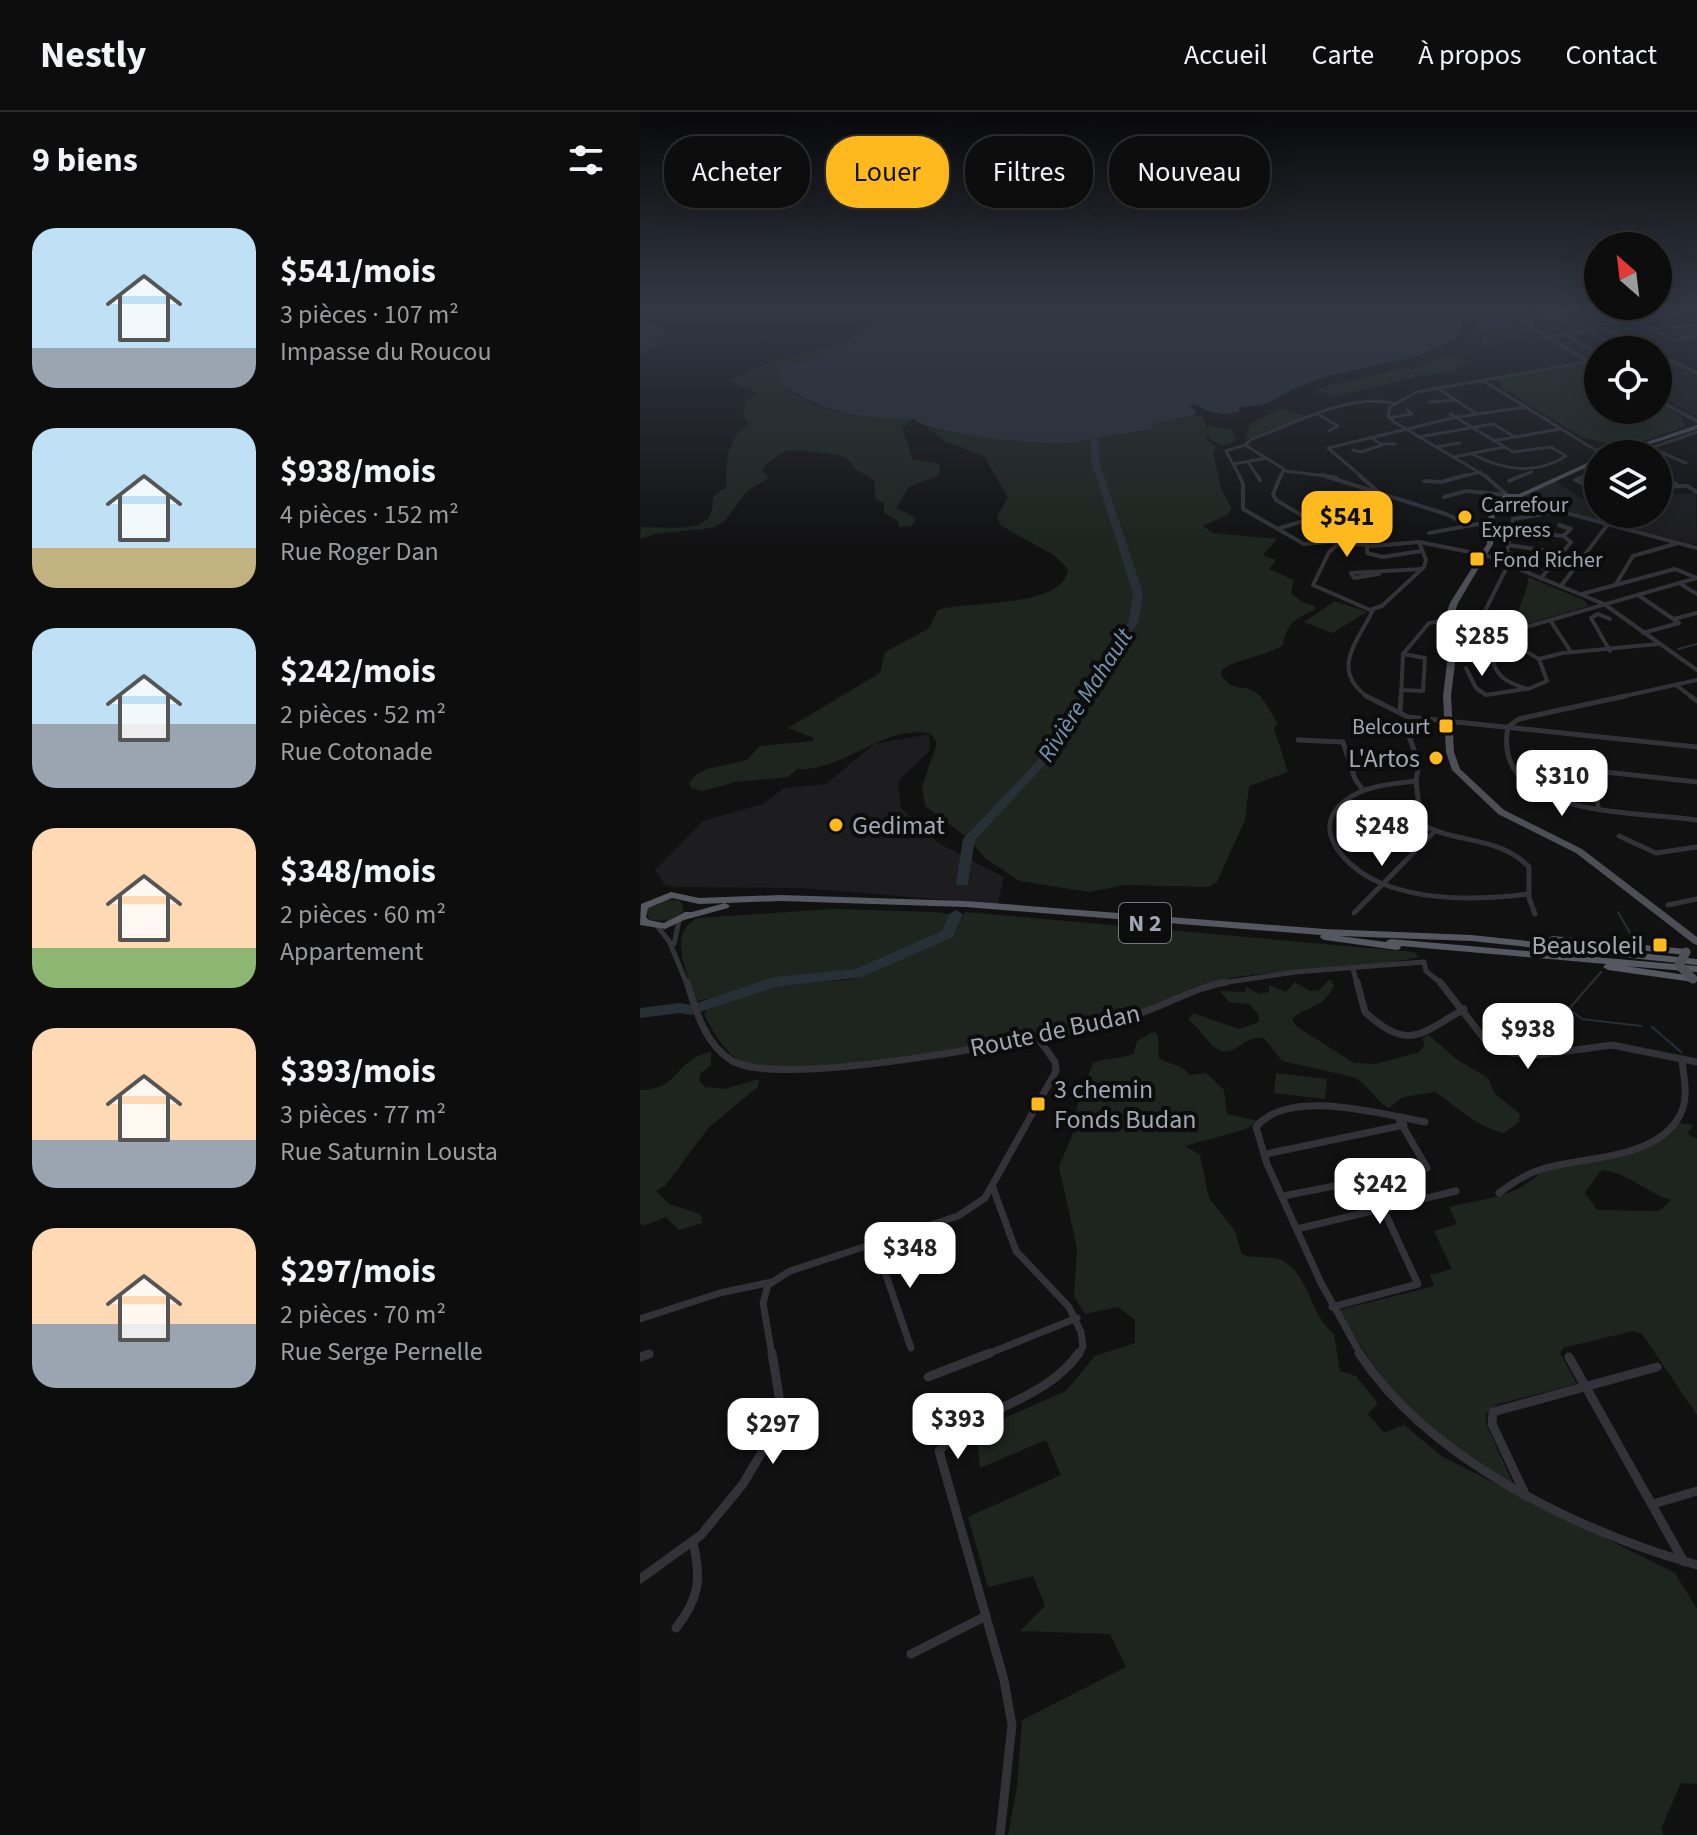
<!DOCTYPE html>
<html lang="fr">
<meta charset="utf-8">
<style>
:root{--surface:#0d0d0e;--page:#1b1b1c;--text:#f1f3f6;--muted:#9a9c9e;--line:#2d2d2e;--accent:#feb91e}
body{margin:0;font-family:"Source Sans 3",sans-serif;background:var(--page);color:var(--text);height:100vh;display:flex;flex-direction:column;font-size:30px;white-space:nowrap}
*{box-sizing:border-box;margin:0}
p{font-size:26px;color:var(--muted)}
.icon{flex:none;width:44px;height:44px;fill:none;stroke:currentColor;stroke-width:2;stroke-linecap:round;stroke-linejoin:round}
.map{position:relative;flex:1;overflow:hidden}
.panel{display:flex;flex-direction:column;background:var(--surface);width:640px}
.panel>*{flex:none}
.hud{position:absolute;left:24px;top:24px;width:760px;height:72px;display:flex;gap:16px}
.needle{width:52px;rotate:332deg}
.controls{position:absolute;left:944px;top:120px;display:grid;gap:16px}
.controls a{display:grid;place-items:center;width:88px;height:88px;border-radius:50%;background:var(--surface);box-shadow:0 8px 32px #0002,0 0 0 2px var(--line);font-size:40px}
.price{position:absolute;translate:-50% -68px;padding:0 18px;border-radius:16px;background:#fff;color:#222;font-size:26px;line-height:52px;filter:drop-shadow(0 2px 4px #0008)}
.price::after{content:'';position:absolute;left:50%;top:48px;width:24px;height:18px;margin-left:-12px;background:inherit;clip-path:polygon(0 0,100% 0,50% 100%)}
.price.current{background:var(--accent);color:#111}
ul{padding:0;list-style:none}
li{display:flex;align-items:center;gap:24px;height:200px;padding:0 32px}
li span{display:grid;place-items:center;flex:none;width:224px;height:160px;border-radius:24px;color:#555}
li>.icon{margin-inline-start:auto}
span .icon{width:96px;height:96px;fill:#fffc;stroke-width:1}
li b{font-size:34px}
h2{display:flex;justify-content:space-between;align-items:center;height:96px;padding:0 32px;font-size:34px}
.chip{padding:0 28px;border-radius:32px;background:var(--surface);box-shadow:0 8px 32px #0002,0 0 0 2px var(--line);font-size:28px;line-height:72px}
.chip.current{background:var(--accent);color:#111}
header{display:flex;align-items:center;gap:48px;box-sizing:border-box;height:112px;padding:0 40px;background:var(--surface);border-bottom:2px solid var(--line)}
header strong{font-size:38px}
nav{display:flex;gap:44px;margin-inline-start:auto;font-size:28px}
main{display:flex;flex:1;min-height:0}
.map>svg:first-child{display:block}
</style>
<header>
<strong>Nestly</strong>
<nav><a>Accueil</a><a>Carte</a><a>À propos</a><a>Contact</a></nav>
</header>
<main>
<section class="panel">
<h2>9 biens<svg class="icon" aria-label="filters" viewBox="0 0 24 24"><path d="M4 7h16M4 17h16"/><circle cx="9" cy="7" r="2"/><circle cx="15" cy="17" r="2"/></svg></h2>
<ul>
<li><span style="background:linear-gradient(#bfe0f5 75%,#9aa5b1 0)"><svg class="icon" aria-label="home" viewBox="0 0 24 24"><path d="M3 11l9-7 9 7M6 9v11h12V9"/></svg></span><div><b>$541/mois</b><p>3 pièces · 107 m²</p><p>Impasse du Roucou</p></div></li>
<li><span style="background:linear-gradient(#bfe0f5 75%,#c2b280 0)"><svg class="icon" aria-label="home" viewBox="0 0 24 24"><path d="M3 11l9-7 9 7M6 9v11h12V9"/></svg></span><div><b>$938/mois</b><p>4 pièces · 152 m²</p><p>Rue Roger Dan</p></div></li>
<li><span style="background:linear-gradient(#bfe0f5 60%,#9aa5b1 0)"><svg class="icon" aria-label="home" viewBox="0 0 24 24"><path d="M3 11l9-7 9 7M6 9v11h12V9"/></svg></span><div><b>$242/mois</b><p>2 pièces · 52 m²</p><p>Rue Cotonade</p></div></li>
<li><span style="background:linear-gradient(#ffd9b3 75%,#8fb573 0)"><svg class="icon" aria-label="home" viewBox="0 0 24 24"><path d="M3 11l9-7 9 7M6 9v11h12V9"/></svg></span><div><b>$348/mois</b><p>2 pièces · 60 m²</p><p>Appartement</p></div></li>
<li><span style="background:linear-gradient(#ffd9b3 70%,#9aa5b1 0)"><svg class="icon" aria-label="home" viewBox="0 0 24 24"><path d="M3 11l9-7 9 7M6 9v11h12V9"/></svg></span><div><b>$393/mois</b><p>3 pièces · 77 m²</p><p>Rue Saturnin Lousta</p></div></li>
<li><span style="background:linear-gradient(#ffd9b3 60%,#9aa5b1 0)"><svg class="icon" aria-label="home" viewBox="0 0 24 24"><path d="M3 11l9-7 9 7M6 9v11h12V9"/></svg></span><div><b>$297/mois</b><p>2 pièces · 70 m²</p><p>Rue Serge Pernelle</p></div></li>
</ul>
</section>
<div class="map">
<svg width="1057" height="1723" viewBox="0 0 1057 1723">
<rect width="100%" height="100%" fill="#111112"/>
<g fill="#1d1d20">
<polygon points="1028,252 1057,264 1057,305 1018,283 1018,253"/>
<polygon points="914,368 941,387 958,386 958,402 1018,402 1018,383 1056,381 1057,433 890,391 885,387 887,382"/>
<polygon points="289,622 290,638 258,669 261,696 283,719 304,734 364,765 358,792 161,776 35,775 25,773 15,758 63,709 123,692 144,676 186,672 234,632"/>
</g>
<g fill="#1d251e" fill-rule="evenodd">
<path d="M836,206L875,212L894,219C879,226 827,246 815,243L840,234L844,223L834,218Z"/>
<path d="M202,230V235L176,248L142,254L139,257L144,260L139,263L145,268L141,270C173,303 227,306 274,307L262,316L273,348L300,352L299,363L269,375L256,396L276,406L272,414L259,415L258,409L244,401V391L236,388L234,369L214,356L207,346C199,342 190,342 181,341C151,337 144,334 122,358L129,366L107,379L84,410L72,416L15,422L0,427L1,415C19,414 60,422 70,403C73,397 72,390 74,384L87,374C85,352 87,324 109,313L103,304L106,290L117,281L89,269L134,249Z"/>
<polygon points="807,243 832,250 813,256 817,260 780,264 693,285 684,282 690,280 677,281 678,276 768,255 772,258"/>
<polygon points="931,253 958,258 958,298 1018,298 1018,291 1041,304 1045,315 983,336 942,325 862,276 858,266"/>
<polygon points="641,296 669,305 605,328 610,312"/>
<path d="M554,303L562,304L568,318V313L592,318L596,329L581,334L570,327L568,321L566,328L577,335L573,341L582,379L592,397L587,403L563,414L573,421L637,427L623,443L636,448L629,457L654,468L651,481L662,490L675,494V498C656,506 646,512 643,533C623,546 601,545 582,558L581,563C595,582 604,572 615,580C626,587 630,601 638,611L634,616L648,660L609,674L605,708L577,770L569,775L486,773L449,780L380,769L346,747L329,727L285,694L282,675L297,631L290,621C239,614 204,660 157,657L148,665L95,670L63,679L51,676L49,671L55,663L67,657L107,648L120,634L173,629L174,626L148,616L240,561L245,540L288,517L298,498C327,488 424,497 428,457L415,444L360,413L357,405L368,386L344,344L306,330L286,315C305,321 322,321 341,324C401,333 451,328 510,318L513,312Z"/>
<path d="M888,465L944,488L949,494L880,514C872,497 889,483 888,465Z"/>
<polygon points="695,489 727,500 692,521 664,510"/>
<polygon points="24,787 41,789 44,799 29,809 10,808 7,802 8,796"/>
<path d="M193,797L295,800L309,802C312,810 307,818 301,823L210,859L132,868L95,882L57,889C48,863 26,822 57,806Z"/>
<path d="M325,800L774,840L779,845C713,860 641,855 574,869C547,875 522,891 495,899C433,919 160,972 107,952C85,944 74,921 64,902L67,898L129,875L212,867L243,855L314,822Z"/>
<path d="M690,867L694,874C681,899 667,893 652,907L656,914L714,951L736,952L779,940L785,933L782,926L789,923L816,947L848,966L855,982L880,1002L879,1010L864,1021C835,1014 819,996 795,980L763,985L749,996C734,988 729,972 713,965L642,949L624,926C604,923 596,943 582,939C568,935 561,915 548,908L553,901L599,917L619,910V903L609,892L589,890L580,879L606,880L605,874L619,882L629,880V873L646,880L655,870L670,879L679,878Z"/>
<path d="M514,919L518,923L519,947L543,956L550,963L566,961L584,978L587,1002L618,1009L606,1017L545,1034L560,1043L569,1086L595,1119L602,1142C615,1148 632,1142 645,1150C669,1164 671,1204 694,1222L700,1259L716,1264L738,1291L728,1302L744,1321L764,1313L803,1345L1035,1461L1057,1497V1672L1041,1671L1021,1717L1024,1723H368L377,1675L382,1608L486,1555L470,1522L380,1519L405,1494L393,1464L348,1475L328,1405L421,1363L406,1328L340,1356L337,1318L426,1279L455,1244L495,1231V1208L478,1195L445,1202L434,1184L437,1136L419,1055L435,1016L431,1011L453,951C466,945 481,948 494,941L497,929Z"/>
<path d="M71,940V953L61,961L59,968L65,975L85,977L119,967L118,975L69,1015L25,1074L16,1079L29,1092L60,1102L63,1111L39,1118L26,1105L4,1114L0,1111V978C40,978 33,948 71,940Z"/>
<polygon points="636,961 687,967 685,987 634,981"/>
<path d="M1039,1011L1053,1013L1047,1022L1057,1027V1303L1002,1222L993,1219L923,1236L920,1241L937,1272L858,1292L846,1302V1312L874,1373C851,1359 826,1345 804,1329C759,1296 727,1246 699,1198L794,1174L790,1163L812,1157L794,1119L817,1112L809,1095C844,1086 874,1087 902,1059L999,1039ZM961,1058C990,1061 1004,1080 1031,1088L1019,1099L957,1098L945,1081Z"/>
</g>
<g fill="#272f37">
<path d="M270,195H819L808,199L819,202L817,205L823,213L820,225L778,244L688,264L655,276L626,292L598,296L600,299C581,306 566,299 555,292L549,294L557,300L554,303L513,312L510,318C482,321 454,328 425,331C401,333 286,322 274,307C220,307 178,300 140,270L144,268L139,263L144,260L139,257L142,254L176,248L204,234L202,230L226,219L221,215Z"/>
<polygon points="0,208 21,212 24,221 13,230 22,232 0,242"/>
</g>
<g fill="none" stroke-linecap="round" stroke-linejoin="round">
<g stroke="#272f37" stroke-width="2">
<polyline points="1038,537 1057,532"/>
<polyline points="978,800 993,826"/>
<polyline points="961,860 929,897 942,907 1001,914"/>
<polyline points="1012,915 1041,940"/>
</g>
<g fill="#272f37" fill-rule="evenodd">
<polygon points="451,326 458,328 459,349 503,481 499,509 405,653 335,728 328,770 327,773 317,773 316,770 323,727 397,649 489,509 493,481 451,349"/>
<polygon points="316,798 323,802 313,825 222,865 135,875 51,903 40,901 0,906 0,896 40,891 51,893 134,865 215,857 302,819 309,802"/>
</g>
<g stroke="#323238" stroke-width="3">
<polyline points="944,195 979,210"/>
<polyline points="965,195 1033,228 1057,224"/>
<polyline points="1036,195 1048,200"/>
<polyline points="924,197 936,195"/>
<polyline points="890,202 958,241"/>
<polyline points="918,204 987,238"/>
<polyline points="945,206 1019,195"/>
<polyline points="872,211 934,201"/>
<polyline points="959,213 1057,198"/>
<polyline points="1012,218 1057,212"/>
<polyline points="905,225 965,216"/>
<polyline points="842,268 962,342"/>
<polyline points="798,276 835,301"/>
<polyline points="790,290 816,288"/>
<path d="M810,302L873,340L911,335L926,344C895,364 863,358 832,342"/>
<polyline points="679,303 698,314 689,319"/>
<polyline points="749,306 772,302 767,298"/>
<polyline points="779,325 853,312 875,325"/>
<polyline points="853,329 920,317"/>
<polyline points="742,332 755,332"/>
<polyline points="796,335 820,331"/>
<polyline points="959,337 977,342"/>
<polyline points="713,338 721,340 742,333 730,325"/>
<polyline points="814,345 864,335"/>
<polyline points="608,350 618,365"/>
<polyline points="1046,351 1011,336 1057,320"/>
<polyline points="594,352 626,346"/>
<polyline points="644,359 696,365"/>
<polyline points="1018,362 1024,365"/>
<polyline points="600,365 586,339 605,333"/>
<path d="M640,365L644,357L605,333L612,327C657,311 705,282 754,291"/>
<polyline points="722,365 688,336 817,305 886,295"/>
<polyline points="819,365 841,360"/>
<polyline points="847,365 754,310 748,304 750,295 777,280 958,248"/>
<polyline points="878,365 892,360"/>
<polyline points="941,365 958,359"/>
</g>
<g stroke="#323238" stroke-width="4">
<polyline points="599,363 603,372 603,397 664,432 698,429"/>
<polyline points="617,363 620,368"/>
<polyline points="641,363 633,382 636,388 708,431 733,434 779,430 845,443 964,492 1057,558"/>
<polyline points="682,363 806,402 828,413"/>
<polyline points="719,363 737,379"/>
<polyline points="844,363 867,383"/>
<polyline points="947,363 935,368 958,378"/>
<polyline points="1021,363 1037,373"/>
<polyline points="784,369 801,370 827,363"/>
<polyline points="869,369 883,363"/>
<polyline points="1018,375 1047,374 1057,380"/>
<polyline points="804,385 826,379 867,383"/>
<polyline points="874,387 1057,436"/>
<polyline points="671,396 717,421"/>
<polyline points="637,417 683,403"/>
<polyline points="871,418 923,424"/>
<polyline points="789,421 849,410"/>
<polyline points="702,429 689,440 673,473 730,498 742,494 784,455 786,448 779,430"/>
<polyline points="868,433 923,441"/>
<polyline points="727,434 727,441 743,445 781,439"/>
<polyline points="907,459 931,430 923,424 931,417 919,413"/>
<polyline points="739,462 714,466 711,461 782,457"/>
<polyline points="901,467 907,458 867,440 873,407 916,400"/>
<polyline points="1039,471 1057,482"/>
<polyline points="976,472 993,444 1038,431"/>
<polyline points="921,474 968,412"/>
<polyline points="942,482 1035,457 1057,466"/>
<polyline points="998,483 1039,511 1003,521"/>
<polyline points="970,507 958,502 951,506 970,539"/>
<polyline points="1034,507 1057,501"/>
<polyline points="910,508 931,540"/>
<path d="M858,523L899,547L907,569L888,577C866,571 850,562 853,537L844,528Z"/>
<polyline points="858,523 845,512 843,503 868,453"/>
<polyline points="858,523 1057,466"/>
<polyline points="813,535 830,531"/>
<polyline points="899,547 923,541 1018,532"/>
<polyline points="826,556 836,576 846,583 885,577"/>
<polyline points="1036,573 1053,586"/>
<polyline points="761,578 783,579 785,546 763,542"/>
<path d="M729,586C689,558 717,531 733,498"/>
<polyline points="761,586 763,542 789,511 808,508"/>
<polyline points="976,586 1057,568"/>
</g>
<g stroke="#323238" stroke-width="5">
<polyline points="726,584 768,605 1057,635"/>
<path d="M985,584L879,607L868,615C850,707 1001,699 1057,708"/>
<polyline points="1050,584 1057,589"/>
<polyline points="760,600 761,584"/>
<path d="M768,605L767,619L779,651L776,669L781,712C817,732 860,724 889,755V786L895,802"/>
<polyline points="658,628 703,630 715,667 723,678"/>
<polyline points="936,656 956,659"/>
<path d="M776,669C752,672 726,673 706,688C665,718 711,760 743,772C787,789 842,788 888,782"/>
<polyline points="958,697 956,659 1057,670"/>
<polyline points="979,724 1016,741 1057,735"/>
<polyline points="1028,793 1057,787"/>
<polyline points="714,801 794,720"/>
<polyline points="17,814 29,829 47,872"/>
<polyline points="34,832 39,809"/>
<polyline points="784,850 786,859 802,872"/>
<polyline points="713,857 717,872"/>
<polyline points="575,872 655,860 784,850"/>
</g>
<g stroke="#323238" stroke-width="7">
<path d="M47,870C56,898 64,931 91,948C139,980 425,922 488,905C522,896 551,876 586,870"/>
<path d="M717,870L725,900C768,940 781,922 824,897"/>
<polyline points="800,870 846,929 870,941 898,943 972,933 1057,950"/>
<polyline points="626,1042 764,1013"/>
<polyline points="353,1076 376,1139 429,1195 441,1220 443,1235 437,1243"/>
<path d="M859,1081C872,1071 886,1062 902,1057C945,1044 1025,1048 1043,996C1048,981 1043,962 1042,947"/>
<polyline points="643,1084 787,1056 758,1006"/>
<polyline points="657,1117 816,1079"/>
<polyline points="235,1131 271,1236"/>
<polyline points="692,1195 778,1172 734,1077"/>
<polyline points="0,1207 80,1181 132,1170"/>
<polyline points="132,1243 123,1191 128,1173 150,1159 318,1104 345,1086 416,959 415,950 398,926"/>
<polyline points="345,1243 437,1206"/>
<path d="M721,1243L681,1171L627,1052L616,1015C649,975 740,1002 785,1010"/>
</g>
<g stroke="#323238" stroke-width="9">
<path d="M719,1241C788,1347 938,1419 1057,1453"/>
<polyline points="0,1245 9,1242"/>
<polyline points="929,1245 1044,1450"/>
<polyline points="288,1265 350,1241"/>
<polyline points="886,1384 852,1312 853,1300 1017,1255"/>
<polyline points="1013,1392 1057,1379"/>
<polyline points="0,1467 61,1423 103,1372 136,1316 140,1290 132,1241"/>
<path d="M36,1516C59,1487 62,1466 53,1431"/>
<polyline points="271,1542 346,1504"/>
<path d="M360,1723L372,1613L364,1568L299,1339C338,1294 403,1291 439,1241"/>
</g>
<g stroke="#323238" stroke-width="4">
<polyline points="891,195 891,215 958,255"/>
<polyline points="920,195 1009,238"/>
<polyline points="1018,243 1057,261"/>
<polyline points="1018,288 1057,309"/>
</g>
<g fill="#4d4f57" fill-rule="evenodd">
<polygon points="1057,313 1057,317 980,342 971,342"/>
<polygon points="958,346 958,350 882,385 869,385 855,398 853,432 818,491 812,508 817,535 811,584 814,640 820,657 864,698 942,737 1057,825 1057,833 1054,832 936,741 858,702 812,658 806,640 803,584 809,535 804,508 810,491 847,432 849,398 865,382 879,382"/>
</g>
<g fill="#555860" fill-rule="evenodd">
<path d="M31,780L59,786L141,783L325,789L685,817L831,823L1057,847V853L831,829L699,824L746,830L748,828L751,827L1057,854V860L985,854L1053,864L1057,865V869L1053,870L968,858L963,855L966,852L761,834L760,837L757,838L685,828L682,827L680,825L681,823L325,795L141,789L85,791L90,794L88,796L44,808L25,817L0,813L1,792ZM32,786L59,792L85,791L52,800H45L24,811L9,808L6,805L8,796Z"/>
<polygon points="913,824 1046,837 1051,840 1046,843 910,829 908,827 910,825"/>
</g>
<polyline stroke="#4d4f57" stroke-width="9" points="1046,840 1039,853 1053,867"/>
</g>
<linearGradient id="sky" x2="0" y2="1"><stop stop-color="#09090a"/><stop offset="0.45" stop-color="#323844"/><stop offset="1" stop-color="#323844" stop-opacity="0"/></linearGradient>
<rect width="1057" height="436" fill="url(#sky)"/>
<g fill="#feb91e" stroke="#0c0c0d" stroke-width="3">
<circle cx="825" cy="405" r="8"/>
<rect x="829" y="439" width="16" height="16" rx="4"/>
<rect x="798" y="606" width="16" height="16" rx="4"/>
<circle cx="796" cy="646" r="8"/>
<circle cx="196" cy="713" r="8"/>
<rect x="1012" y="825" width="16" height="16" rx="4"/>
<rect x="390" y="984" width="16" height="16" rx="4"/>
</g>
<g text-anchor="middle" stroke-width="8" stroke-linejoin="round" paint-order="stroke">
<g font-size="22" fill="#a1a6b4" stroke="#0c0c0d" text-anchor="start">
<text x="841" y="400">Carrefour<tspan x="841" dy="25">Express</tspan></text>
<text x="853" y="455">Fond Richer</text>
<text x="790" y="622" text-anchor="end">Belcourt</text>
</g>
<g font-size="24" font-style="italic" fill="#7594b2" stroke="#0c0c0d">
<text transform="translate(445 583) rotate(-57)" y="8">Rivière Mahault</text>
</g>
<rect fill="#0c0c0d" stroke="#747882" stroke-width="2" x="479" y="791" width="52" height="40" rx="6"/>
<g font-size="24" font-weight="bold" fill="#a1a6b4">
<text x="505" y="819">N 2</text>
</g>
<g font-size="26" fill="#a1a6b4" stroke="#0c0c0d" text-anchor="end">
<text x="780" y="655">L'Artos</text>
<text x="212" y="722" text-anchor="start">Gedimat</text>
<text x="1004" y="842">Beausoleil</text>
<text x="414" y="986" text-anchor="start">3 chemin<tspan x="414" dy="30">Fonds Budan</tspan></text>
</g>
<g font-size="26" fill="#a1a6b4" stroke="#0c0c0d">
<text transform="translate(415 918) rotate(-12)" y="9">Route de Budan</text>
</g>
</g>
</svg>
<div class="controls">
<a><svg class="needle" viewBox="-14 -14 28 28"><path d="M0-13l5 13h-10z" fill="#e53935"/><path d="M0 13l5-13h-10z" fill="#9a9c9e"/></svg></a>
<a><svg class="icon" aria-label="locate" viewBox="0 0 24 24"><circle cx="12" cy="12" r="6"/><path d="M12 2v4M12 18v4M2 12h4M18 12h4"/></svg></a>
<a><svg class="icon" aria-label="layers" viewBox="0 0 24 24"><path d="M12 4l9 5-9 5-9-5zM3 14l9 5 9-5"/></svg></a>
</div>
<b class="price current" style="left:707px;top:447px">$541</b>
<b class="price" style="left:842px;top:566px">$285</b>
<b class="price" style="left:922px;top:706px">$310</b>
<b class="price" style="left:742px;top:756px">$248</b>
<b class="price" style="left:888px;top:959px">$938</b>
<b class="price" style="left:740px;top:1114px">$242</b>
<b class="price" style="left:270px;top:1178px">$348</b>
<b class="price" style="left:318px;top:1349px">$393</b>
<b class="price" style="left:133px;top:1354px">$297</b>
<div class="hud">
<a class="chip">Acheter</a>
<a class="chip current">Louer</a>
<a class="chip">Filtres</a>
<a class="chip">Nouveau</a>
</div>
</div>
</main>
